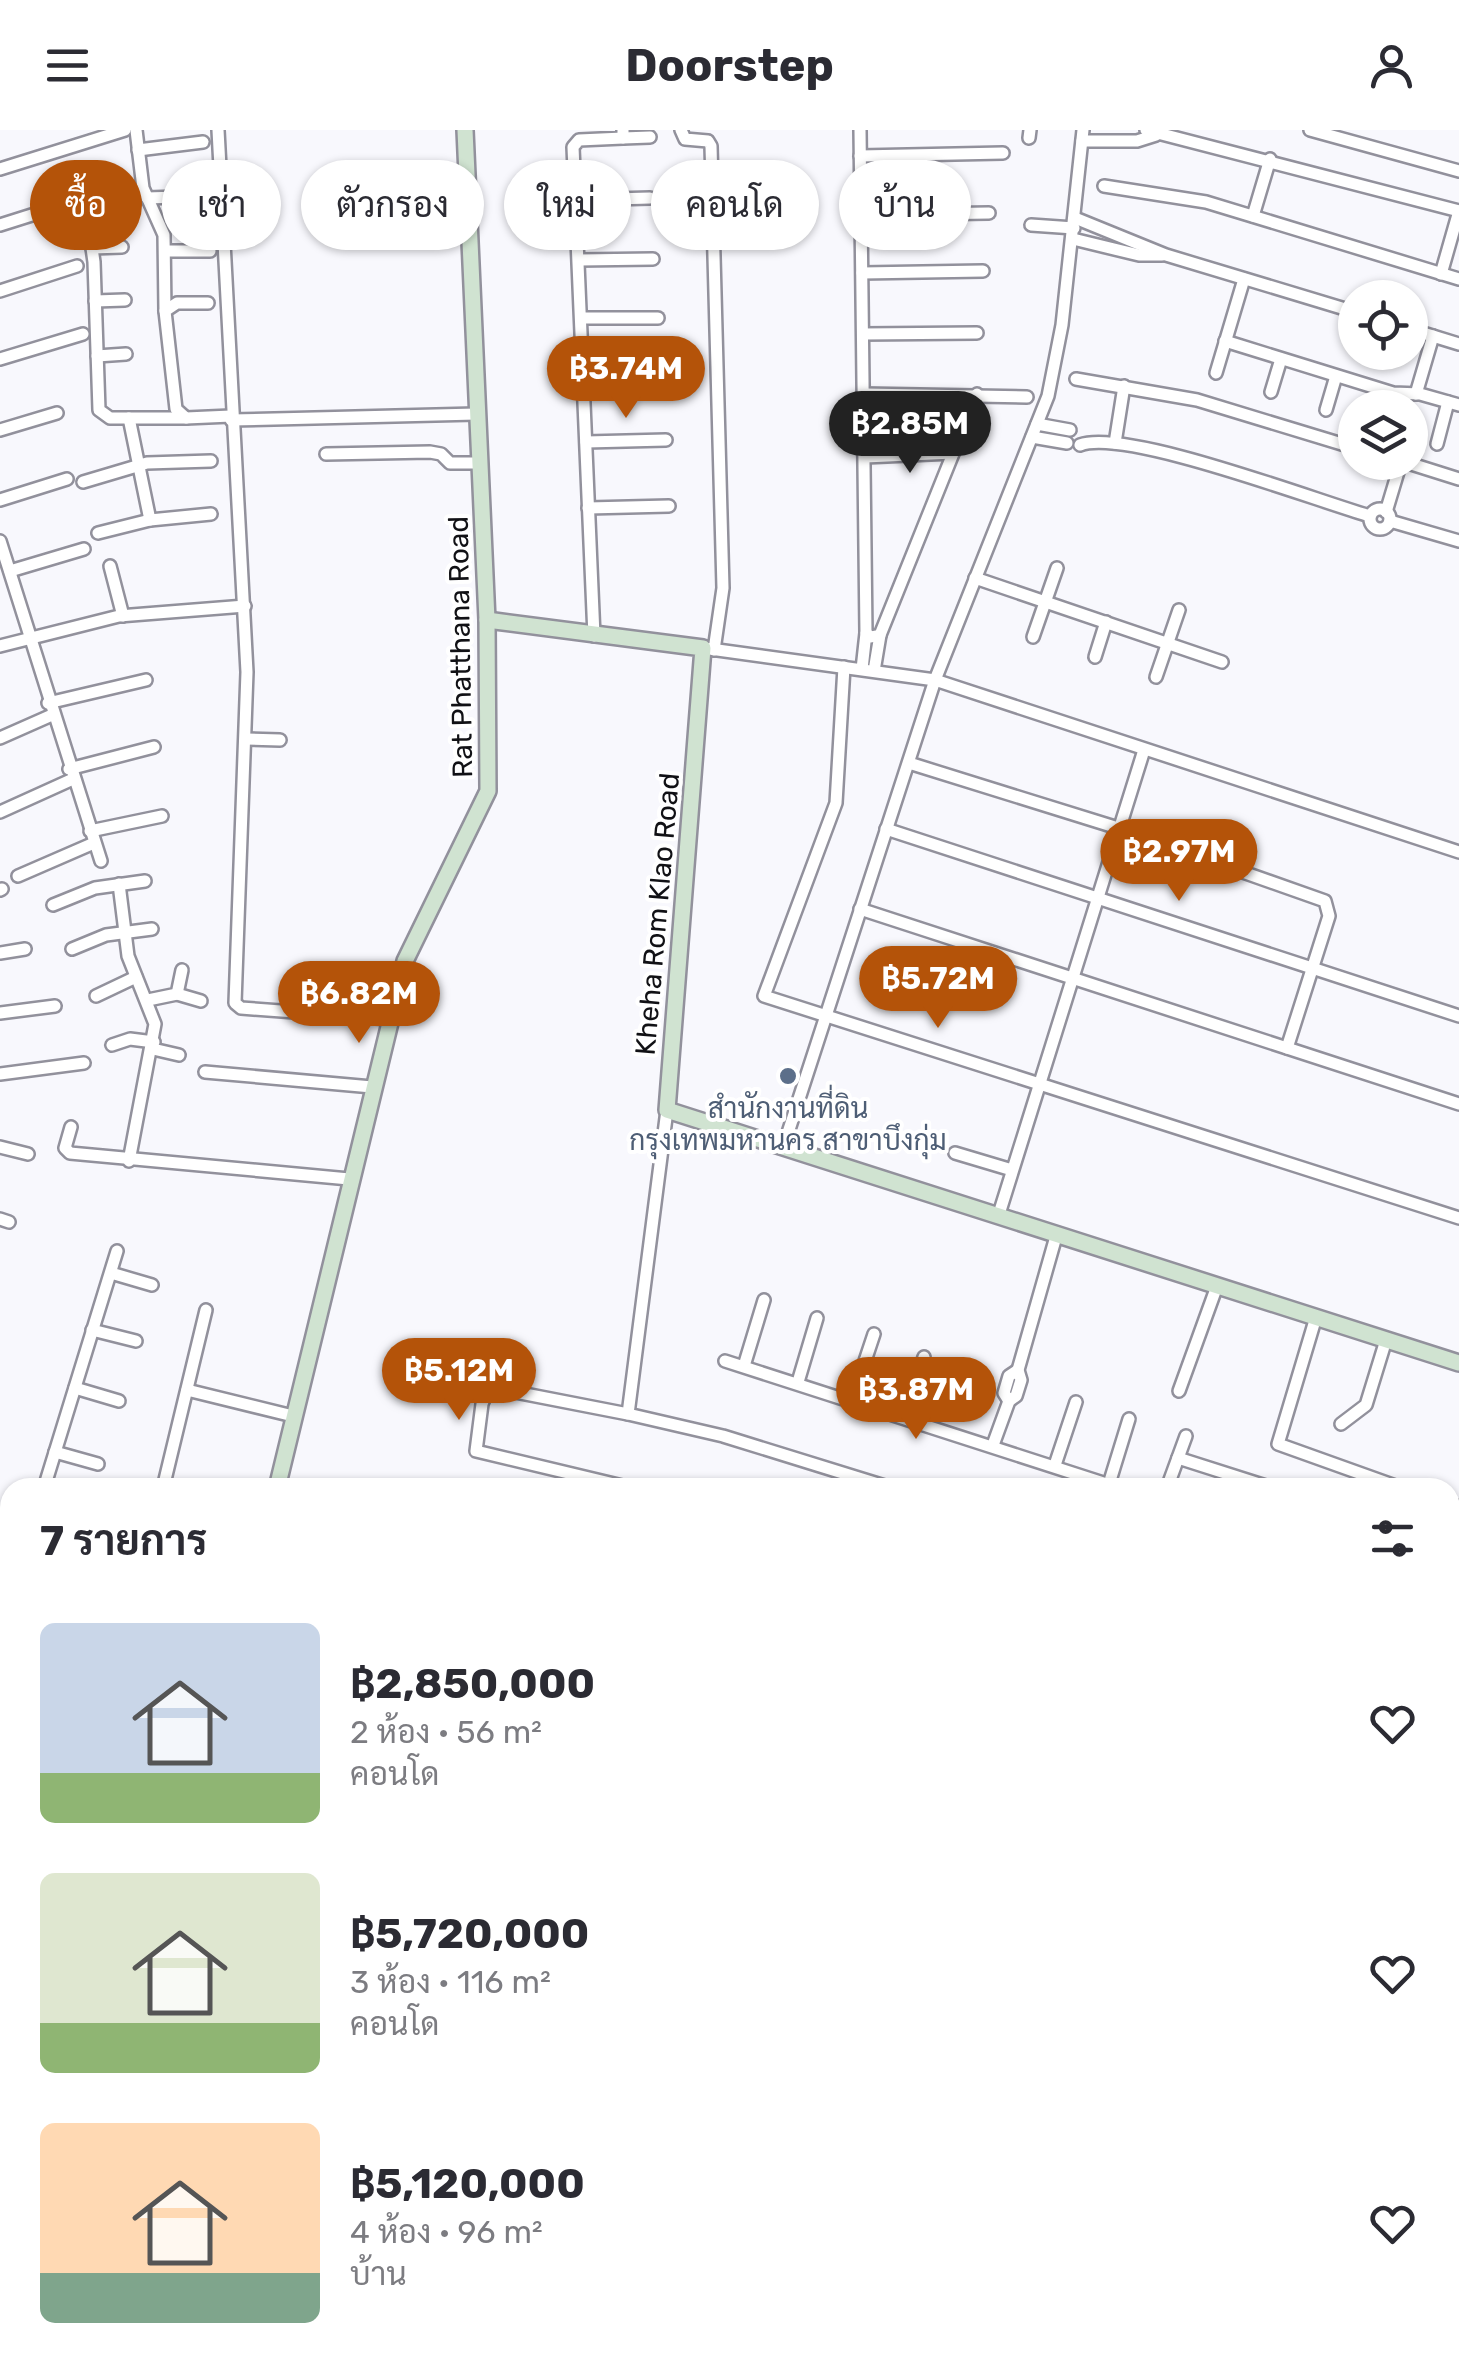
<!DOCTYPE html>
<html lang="th">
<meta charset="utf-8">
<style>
:root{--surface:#fff;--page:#f7f7f7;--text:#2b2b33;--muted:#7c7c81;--accent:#b45309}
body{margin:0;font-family:Rubik,Sarabun,sans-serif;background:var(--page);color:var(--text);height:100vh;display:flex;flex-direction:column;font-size:38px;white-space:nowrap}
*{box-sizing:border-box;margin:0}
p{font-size:32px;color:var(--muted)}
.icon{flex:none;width:55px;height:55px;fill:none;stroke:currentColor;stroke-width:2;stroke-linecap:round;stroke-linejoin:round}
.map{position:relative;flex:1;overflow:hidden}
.details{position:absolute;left:0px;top:1348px;width:1460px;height:892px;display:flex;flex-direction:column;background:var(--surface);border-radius:30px 30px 0 0;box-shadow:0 2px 8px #0004}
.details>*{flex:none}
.hud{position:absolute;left:30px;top:30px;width:1400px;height:90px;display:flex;gap:20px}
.tools{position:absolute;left:1338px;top:150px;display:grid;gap:20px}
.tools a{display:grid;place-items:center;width:90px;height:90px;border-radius:50%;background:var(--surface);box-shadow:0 2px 8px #0004;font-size:50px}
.price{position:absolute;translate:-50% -85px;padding:0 22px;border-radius:35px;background:var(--accent);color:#fff;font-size:32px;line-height:65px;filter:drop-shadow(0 2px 5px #0008)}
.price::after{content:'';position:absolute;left:50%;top:60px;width:30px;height:22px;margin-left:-15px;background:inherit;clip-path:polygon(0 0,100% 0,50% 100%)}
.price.current{background:#222;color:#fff}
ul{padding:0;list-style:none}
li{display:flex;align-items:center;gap:30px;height:250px;padding:0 40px}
li span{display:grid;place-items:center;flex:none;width:280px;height:200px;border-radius:15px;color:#555}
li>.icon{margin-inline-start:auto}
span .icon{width:120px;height:120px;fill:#fffc;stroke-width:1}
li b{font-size:42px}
h2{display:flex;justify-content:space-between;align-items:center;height:120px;padding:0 40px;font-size:42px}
.tag{padding:0 35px;border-radius:45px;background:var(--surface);box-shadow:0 2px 8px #0004;font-size:35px;line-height:90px}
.tag.current{background:var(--accent);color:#fff}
header{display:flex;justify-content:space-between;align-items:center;height:130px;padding:0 40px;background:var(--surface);font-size:45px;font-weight:700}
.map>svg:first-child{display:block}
</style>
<header><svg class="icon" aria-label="menu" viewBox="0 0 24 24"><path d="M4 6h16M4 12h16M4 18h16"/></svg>Doorstep<svg class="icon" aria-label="person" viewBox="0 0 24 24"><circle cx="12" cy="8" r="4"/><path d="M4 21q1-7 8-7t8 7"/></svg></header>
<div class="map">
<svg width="1459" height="2239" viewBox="0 0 1459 2239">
<rect width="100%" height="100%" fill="#f8f8fd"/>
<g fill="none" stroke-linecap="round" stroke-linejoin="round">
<g stroke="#73cff5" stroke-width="18">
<polyline points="1450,1876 1459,1862"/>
<polyline points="0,2148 10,2156"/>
<polyline points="418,2230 432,2239"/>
<polyline points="1329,2230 1338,2239"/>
<polyline points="1165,2239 1176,2230"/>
</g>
<g stroke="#92919c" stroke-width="16">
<g id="street">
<polyline points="136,0 143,58 164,105 165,181"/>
<polyline points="218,0 247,542 235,873 241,878 389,889"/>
<polyline points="681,0 685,9 708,11 711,16 723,458 714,520"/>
<polyline points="860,0 866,503 871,507 880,505 977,264"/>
<polyline points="1146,0 1459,81"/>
<polyline points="1310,0 1459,41"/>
<polyline points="623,8 650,7"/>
<polyline points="1029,8 1030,0"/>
<polyline points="1082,11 1137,11 1156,5"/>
<polyline points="138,20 203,12"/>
<polyline points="860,26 1003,23"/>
<polyline points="0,39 125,0"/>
<polyline points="1104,56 1206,72 1459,149"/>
<polyline points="147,68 209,66"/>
<polyline points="85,69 94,132 99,280 110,288 186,288"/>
<polyline points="577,70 650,68"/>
<polyline points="861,85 989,83"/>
<polyline points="1253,86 1270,29"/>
<polyline points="1075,88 1166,125 1355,182"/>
<polyline points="0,95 95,65 116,64"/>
<polyline points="1031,95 1074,98"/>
<polyline points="1073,109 1139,125 1162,125"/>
<polyline points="92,118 122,117"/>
<polyline points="165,121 210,121"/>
<polyline points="579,130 653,129"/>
<polyline points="862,143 983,141"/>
<polyline points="1441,144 1459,81"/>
<polyline points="0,161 77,136"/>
<polyline points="95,171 125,170"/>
<polyline points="208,173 177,173 165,181 176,279 186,288 231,286"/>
<polyline points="581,188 658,188"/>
<polyline points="1410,199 1459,214"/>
<polyline points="863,204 977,203"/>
<polyline points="1225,211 1393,263 1420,264 1459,275"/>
<polyline points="97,226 126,224"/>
<polyline points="0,229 83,204"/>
<polyline points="1216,243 1244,149"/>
<polyline points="583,248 659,247"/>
<polyline points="1076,249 1197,270 1355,318"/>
<polyline points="1271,262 1281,229"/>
<polyline points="864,264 1027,267"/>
<polyline points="1416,264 1433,206"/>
<polyline points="1326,280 1336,246"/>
<polyline points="129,288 150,390"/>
<polyline points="231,290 476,284"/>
<polyline points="1037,294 1070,300"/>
<polyline points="0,300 57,283"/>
<polyline points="1032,307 1067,313"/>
<polyline points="586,312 666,310"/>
<polyline points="1115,313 1124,256"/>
<polyline points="1437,314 1448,272"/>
<path d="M1080,315C1126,298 1314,370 1370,386"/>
<polyline points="326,324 430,322 441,324 450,333 480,333"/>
<polyline points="865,327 953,323"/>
<polyline points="1405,332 1459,349"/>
<polyline points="83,352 147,333 211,331"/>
<polyline points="0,370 67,349"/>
<polyline points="588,378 669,376"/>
<circle cx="1380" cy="389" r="10"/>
<polyline points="1386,382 1401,332"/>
<polyline points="1390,391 1459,411"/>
<polyline points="98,403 150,390 211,384"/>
<polyline points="0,411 101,731"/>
<polyline points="110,436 123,486"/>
<polyline points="10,441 84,419"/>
<polyline points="975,448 1222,532"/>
<polyline points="594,506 573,17 579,10 623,8 623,0"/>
<polyline points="1033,507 1057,438"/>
<polyline points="0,516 119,486 245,476"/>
<polyline points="703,518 935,550 1459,722"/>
<polyline points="1095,527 1106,492"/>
<polyline points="844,537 836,673 764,866 1459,1088"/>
<polyline points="862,539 866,503"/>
<polyline points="874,541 880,505"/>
<polyline points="1156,547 1179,480"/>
<polyline points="48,573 146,550"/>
<polyline points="0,608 52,585"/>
<polyline points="246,609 280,610"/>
<polyline points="909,633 1118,698 1325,771 1329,786 1287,918"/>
<polyline points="69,639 154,617"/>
<polyline points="0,682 73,649"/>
<polyline points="886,699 1459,886"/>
<polyline points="90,701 162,686"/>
<polyline points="18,746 94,713"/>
<polyline points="119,754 128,826 155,894 129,1031"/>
<polyline points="0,760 2,759"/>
<polyline points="53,775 95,758 145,751"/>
<polyline points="860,779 1459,974"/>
<polyline points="72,819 106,805 152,799"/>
<polyline points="0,823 25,819"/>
<polyline points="177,864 201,871"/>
<polyline points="96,866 136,847"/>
<polyline points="148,870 177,864 182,840"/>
<polyline points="0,883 55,876"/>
<polyline points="112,915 130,909 154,912"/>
<polyline points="153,919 179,925"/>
<polyline points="205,942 372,957"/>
<polyline points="0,944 84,933"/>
<polyline points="667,980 628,1284 723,1306 891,1358"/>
<polyline points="71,997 65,1018 70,1023 349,1049"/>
<polyline points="784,1015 935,550 1048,266 1062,195 1083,0"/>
<polyline points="0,1017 28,1024"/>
<polyline points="955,1023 1012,1040"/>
<polyline points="999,1084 1144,620"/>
<polyline points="0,1089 9,1092"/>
<polyline points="111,1143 152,1155"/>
<polyline points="1316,1187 1278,1314 1401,1358"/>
<polyline points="92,1200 136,1211"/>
<polyline points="725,1231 1119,1358"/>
<polyline points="744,1236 764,1170"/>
<polyline points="798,1252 817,1188"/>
<polyline points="75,1258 119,1271"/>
<polyline points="187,1260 293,1286"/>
<polyline points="1179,1261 1217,1156"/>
<polyline points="852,1270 874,1204"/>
<polyline points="1009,1271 1004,1263 1009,1246 1018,1240"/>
<polyline points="628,1284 489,1257 482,1274 476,1321 631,1358"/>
<polyline points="906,1287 924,1227"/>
<polyline points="1341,1294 1366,1275 1386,1210"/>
<polyline points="993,1315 1009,1271 1016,1266 1021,1250 1018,1240 1057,1103"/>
<polyline points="55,1322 98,1334"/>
<polyline points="1178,1328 1272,1358"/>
<polyline points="1055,1335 1076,1272"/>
<polyline points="1109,1354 1129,1289"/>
<polyline points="44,1358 117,1121"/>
<polyline points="163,1358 206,1180"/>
<polyline points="1167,1358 1186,1306"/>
<polyline points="1450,1374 1459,1377"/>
<polyline points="1450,1415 1459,1418"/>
<polyline points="1450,1469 1459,1472"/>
<polyline points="1450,1531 1459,1534"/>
<polyline points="2,1553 10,1469"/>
<polyline points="1450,1599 1459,1601"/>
<polyline points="0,1788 10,1758"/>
<polyline points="1450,2103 1459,2089"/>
<polyline points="1450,2128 1459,2134"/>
<polyline points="0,2171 10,2178"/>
<polyline points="1450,2196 1459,2202"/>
<polyline points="1450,2218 1459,2224"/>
<polyline points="39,2230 39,2239"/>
<polyline points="362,2230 386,2239"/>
<polyline points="906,2230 932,2239"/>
<polyline points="1091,2230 1093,2231"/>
<polyline points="625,2231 654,2239"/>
<polyline points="123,2239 123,2230"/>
<polyline points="219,2239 222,2230"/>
<polyline points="495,2239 497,2230"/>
<polyline points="545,2239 547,2230"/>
<polyline points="674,2239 676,2230"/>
<polyline points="976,2239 979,2230"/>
<polyline points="1203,2239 1213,2230"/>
</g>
</g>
<g stroke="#92919c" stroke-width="20">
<g id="secondary">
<polyline points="487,490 703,518 667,980 1459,1233"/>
<polyline points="277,1358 405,831 488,661 487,490 465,0"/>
<polyline points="0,1469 10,1470"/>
</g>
</g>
<use href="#street" stroke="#fff" stroke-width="11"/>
<use href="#secondary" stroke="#d0e3d1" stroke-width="15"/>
</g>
<circle fill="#5c6f8a" stroke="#fff" stroke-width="4" cx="788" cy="946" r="10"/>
<g text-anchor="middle" stroke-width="8" stroke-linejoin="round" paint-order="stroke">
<g font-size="28" fill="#111115" stroke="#fff">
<text transform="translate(460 517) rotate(-91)" y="10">Rat Phatthana Road</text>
<text transform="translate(657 784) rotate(-85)" y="10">Kheha Rom Klao Road</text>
</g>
<g font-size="28" fill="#4e5e75" stroke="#fff">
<text x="788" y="988">สำนักงานที่ดิน<tspan x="788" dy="32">กรุงเทพมหานคร สาขาบึงกุ่ม</tspan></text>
</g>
</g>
</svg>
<div class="tools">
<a><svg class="icon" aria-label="locate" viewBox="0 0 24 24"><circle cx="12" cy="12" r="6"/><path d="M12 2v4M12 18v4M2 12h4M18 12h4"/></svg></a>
<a><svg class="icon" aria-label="layers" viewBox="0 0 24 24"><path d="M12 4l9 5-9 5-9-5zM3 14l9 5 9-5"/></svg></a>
</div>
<b class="price" style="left:626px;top:291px">฿3.74M</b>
<b class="price current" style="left:910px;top:346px">฿2.85M</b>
<b class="price" style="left:1179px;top:774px">฿2.97M</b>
<b class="price" style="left:938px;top:901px">฿5.72M</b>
<b class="price" style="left:359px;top:916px">฿6.82M</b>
<b class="price" style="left:459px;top:1293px">฿5.12M</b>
<b class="price" style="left:916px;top:1312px">฿3.87M</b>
<div class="hud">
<a class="tag current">ซื้อ</a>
<a class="tag">เช่า</a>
<a class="tag">ตัวกรอง</a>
<a class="tag">ใหม่</a>
<a class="tag">คอนโด</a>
<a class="tag">บ้าน</a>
</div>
<section class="details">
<h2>7 รายการ<svg class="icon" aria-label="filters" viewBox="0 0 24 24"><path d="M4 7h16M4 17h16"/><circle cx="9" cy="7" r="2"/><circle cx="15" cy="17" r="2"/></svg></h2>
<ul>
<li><span style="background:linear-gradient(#c9d6e8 75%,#8fb573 0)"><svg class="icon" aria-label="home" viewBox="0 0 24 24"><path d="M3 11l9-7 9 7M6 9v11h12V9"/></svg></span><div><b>฿2,850,000</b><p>2 ห้อง · 56 m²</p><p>คอนโด</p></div><svg class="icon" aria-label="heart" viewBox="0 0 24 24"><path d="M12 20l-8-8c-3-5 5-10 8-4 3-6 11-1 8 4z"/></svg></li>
<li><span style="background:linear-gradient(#dfe7d0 75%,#8fb573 0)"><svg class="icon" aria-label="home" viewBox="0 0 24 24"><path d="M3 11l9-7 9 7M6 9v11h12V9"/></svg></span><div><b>฿5,720,000</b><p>3 ห้อง · 116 m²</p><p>คอนโด</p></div><svg class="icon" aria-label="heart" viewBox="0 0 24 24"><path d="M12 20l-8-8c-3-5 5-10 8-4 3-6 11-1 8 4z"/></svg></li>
<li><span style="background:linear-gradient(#ffd9b3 75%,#7fa58c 0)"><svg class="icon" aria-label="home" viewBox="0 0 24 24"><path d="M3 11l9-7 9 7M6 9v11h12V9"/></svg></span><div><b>฿5,120,000</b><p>4 ห้อง · 96 m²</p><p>บ้าน</p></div><svg class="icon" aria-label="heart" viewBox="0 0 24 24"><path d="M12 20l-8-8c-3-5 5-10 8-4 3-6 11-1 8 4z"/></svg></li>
</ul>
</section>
</div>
